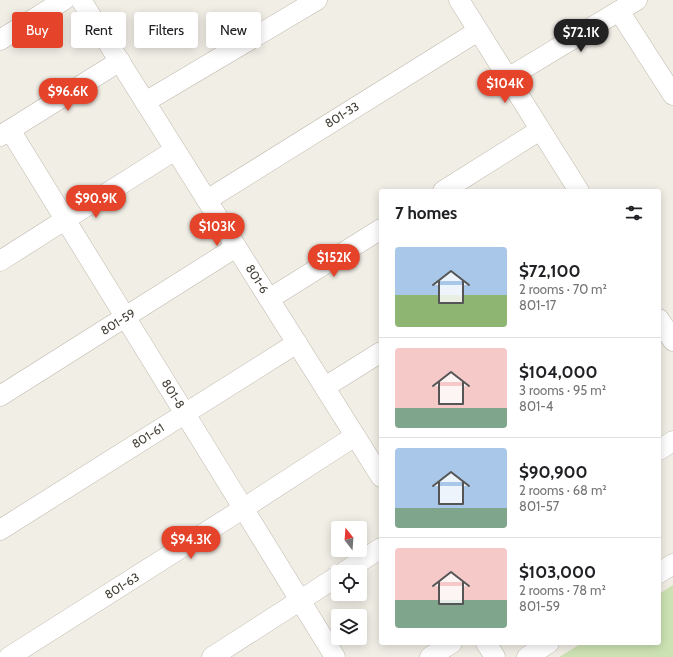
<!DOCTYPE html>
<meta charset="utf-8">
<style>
:root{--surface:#fff;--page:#f6f6f6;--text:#202124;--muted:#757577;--line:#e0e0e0;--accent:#e5442a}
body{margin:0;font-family:Cabin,sans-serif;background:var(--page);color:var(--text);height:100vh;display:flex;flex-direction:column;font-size:15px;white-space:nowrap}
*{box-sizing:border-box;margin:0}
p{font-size:13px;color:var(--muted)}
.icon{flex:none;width:22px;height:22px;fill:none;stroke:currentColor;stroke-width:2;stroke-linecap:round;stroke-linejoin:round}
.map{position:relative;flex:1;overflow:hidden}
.sheet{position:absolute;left:379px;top:189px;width:282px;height:456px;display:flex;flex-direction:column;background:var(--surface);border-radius:4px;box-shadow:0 2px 10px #0003}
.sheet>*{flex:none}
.top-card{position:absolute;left:12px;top:12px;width:307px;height:36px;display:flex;gap:8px}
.needle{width:26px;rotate:343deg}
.tools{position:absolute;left:331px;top:521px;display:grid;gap:8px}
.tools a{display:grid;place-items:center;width:36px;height:36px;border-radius:4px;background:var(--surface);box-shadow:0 2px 10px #0003;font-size:20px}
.price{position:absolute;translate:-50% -34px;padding:0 9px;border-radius:14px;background:var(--accent);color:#fff;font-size:13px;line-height:26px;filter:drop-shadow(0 1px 2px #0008)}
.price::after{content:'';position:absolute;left:50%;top:24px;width:12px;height:9px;margin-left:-6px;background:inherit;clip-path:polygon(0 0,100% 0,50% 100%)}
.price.active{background:#222;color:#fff}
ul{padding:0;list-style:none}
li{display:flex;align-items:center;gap:12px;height:100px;padding:0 16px}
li+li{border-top:1px solid var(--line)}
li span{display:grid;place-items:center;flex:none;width:112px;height:80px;border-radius:4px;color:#555}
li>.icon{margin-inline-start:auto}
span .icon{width:48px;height:48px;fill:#fffc;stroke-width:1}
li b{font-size:17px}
h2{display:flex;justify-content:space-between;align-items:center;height:48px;padding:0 16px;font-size:17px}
.pill{padding:0 14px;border-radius:4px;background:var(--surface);box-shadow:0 2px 10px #0003;font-size:14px;line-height:36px}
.pill.active{background:var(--accent);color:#fff}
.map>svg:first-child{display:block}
</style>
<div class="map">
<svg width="673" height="657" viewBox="0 0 673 657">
<rect width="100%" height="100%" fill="#f1eee6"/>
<polygon fill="#cde2b3" points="673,585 673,657 559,657 582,643 659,643 659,594"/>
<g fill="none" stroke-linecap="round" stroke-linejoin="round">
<g stroke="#bfb8ad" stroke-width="21">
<g id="minor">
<polyline points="81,0 381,477"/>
<polyline points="459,0 579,191"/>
<polyline points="619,11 673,95"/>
<polyline points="0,40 64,0"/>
<polyline points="508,78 637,0"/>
<polyline points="145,102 317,0"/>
<polyline points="10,130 335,657"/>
<polyline points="0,136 120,61"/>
<polyline points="443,191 540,130"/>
<polyline points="207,200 478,31"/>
<polyline points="0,261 175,150"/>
<polyline points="269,299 381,229"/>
<polyline points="659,319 673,341"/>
<polyline points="325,387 381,352"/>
<polyline points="0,396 236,247"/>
<polyline points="659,450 673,441"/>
<polyline points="0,530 297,343"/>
<polyline points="344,572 381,548"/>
<polyline points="659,573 673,564"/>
<polyline points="486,643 495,657"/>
<polyline points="9,657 244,508 355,436"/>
<polyline points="212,657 338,576"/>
<polyline points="430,657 452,643"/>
<polyline points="527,657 549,643"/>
</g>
</g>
<use href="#minor" stroke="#fff" stroke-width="20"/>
</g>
<g text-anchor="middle" stroke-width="3.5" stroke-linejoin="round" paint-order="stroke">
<g font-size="12" fill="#433e36" stroke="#fff">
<text transform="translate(342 115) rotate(-32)" y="4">801-33</text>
<text transform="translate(257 279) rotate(58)" y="4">801-6</text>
<text transform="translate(118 322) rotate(-32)" y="4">801-59</text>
<text transform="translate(173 394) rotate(58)" y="4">801-8</text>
<text transform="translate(148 436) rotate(-32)" y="4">801-61</text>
<text transform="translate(122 586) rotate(-32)" y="4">801-63</text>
</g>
</g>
</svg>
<div class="tools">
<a><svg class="needle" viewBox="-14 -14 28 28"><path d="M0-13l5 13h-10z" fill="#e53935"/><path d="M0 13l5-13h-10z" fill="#757577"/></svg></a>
<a><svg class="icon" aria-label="locate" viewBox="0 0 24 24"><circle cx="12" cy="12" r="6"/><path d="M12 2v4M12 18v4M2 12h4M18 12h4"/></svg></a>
<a><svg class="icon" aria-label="layers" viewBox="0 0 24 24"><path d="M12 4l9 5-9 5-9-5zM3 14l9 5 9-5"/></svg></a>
</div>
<b class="price active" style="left:581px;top:53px">$72.1K</b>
<b class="price" style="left:505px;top:104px">$104K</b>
<b class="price" style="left:68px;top:112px">$96.6K</b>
<b class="price" style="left:96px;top:219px">$90.9K</b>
<b class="price" style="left:217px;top:247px">$103K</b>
<b class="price" style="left:334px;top:278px">$152K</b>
<b class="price" style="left:191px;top:560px">$94.3K</b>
<div class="top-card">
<a class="pill active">Buy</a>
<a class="pill">Rent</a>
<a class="pill">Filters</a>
<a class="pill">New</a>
</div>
<section class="sheet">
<h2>7 homes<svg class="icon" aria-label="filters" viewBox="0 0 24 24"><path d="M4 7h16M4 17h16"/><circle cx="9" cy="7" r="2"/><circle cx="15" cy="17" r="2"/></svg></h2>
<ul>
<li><span style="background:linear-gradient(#a9c7e8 60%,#8fb573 0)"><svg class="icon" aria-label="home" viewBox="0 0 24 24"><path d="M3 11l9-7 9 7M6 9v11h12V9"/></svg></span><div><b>$72,100</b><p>2 rooms · 70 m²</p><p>801-17</p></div></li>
<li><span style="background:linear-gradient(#f6c9c9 75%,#7fa58c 0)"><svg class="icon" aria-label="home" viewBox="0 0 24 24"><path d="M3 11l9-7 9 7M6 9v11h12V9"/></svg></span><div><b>$104,000</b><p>3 rooms · 95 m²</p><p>801-4</p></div></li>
<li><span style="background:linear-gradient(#a9c7e8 75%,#7fa58c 0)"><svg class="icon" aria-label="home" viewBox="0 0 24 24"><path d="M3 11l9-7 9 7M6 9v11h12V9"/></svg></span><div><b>$90,900</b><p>2 rooms · 68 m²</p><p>801-57</p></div></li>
<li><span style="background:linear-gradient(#f6c9c9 65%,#7fa58c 0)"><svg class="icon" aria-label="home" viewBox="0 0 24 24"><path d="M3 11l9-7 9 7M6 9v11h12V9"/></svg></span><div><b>$103,000</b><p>2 rooms · 78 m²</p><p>801-59</p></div></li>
</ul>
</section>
</div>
